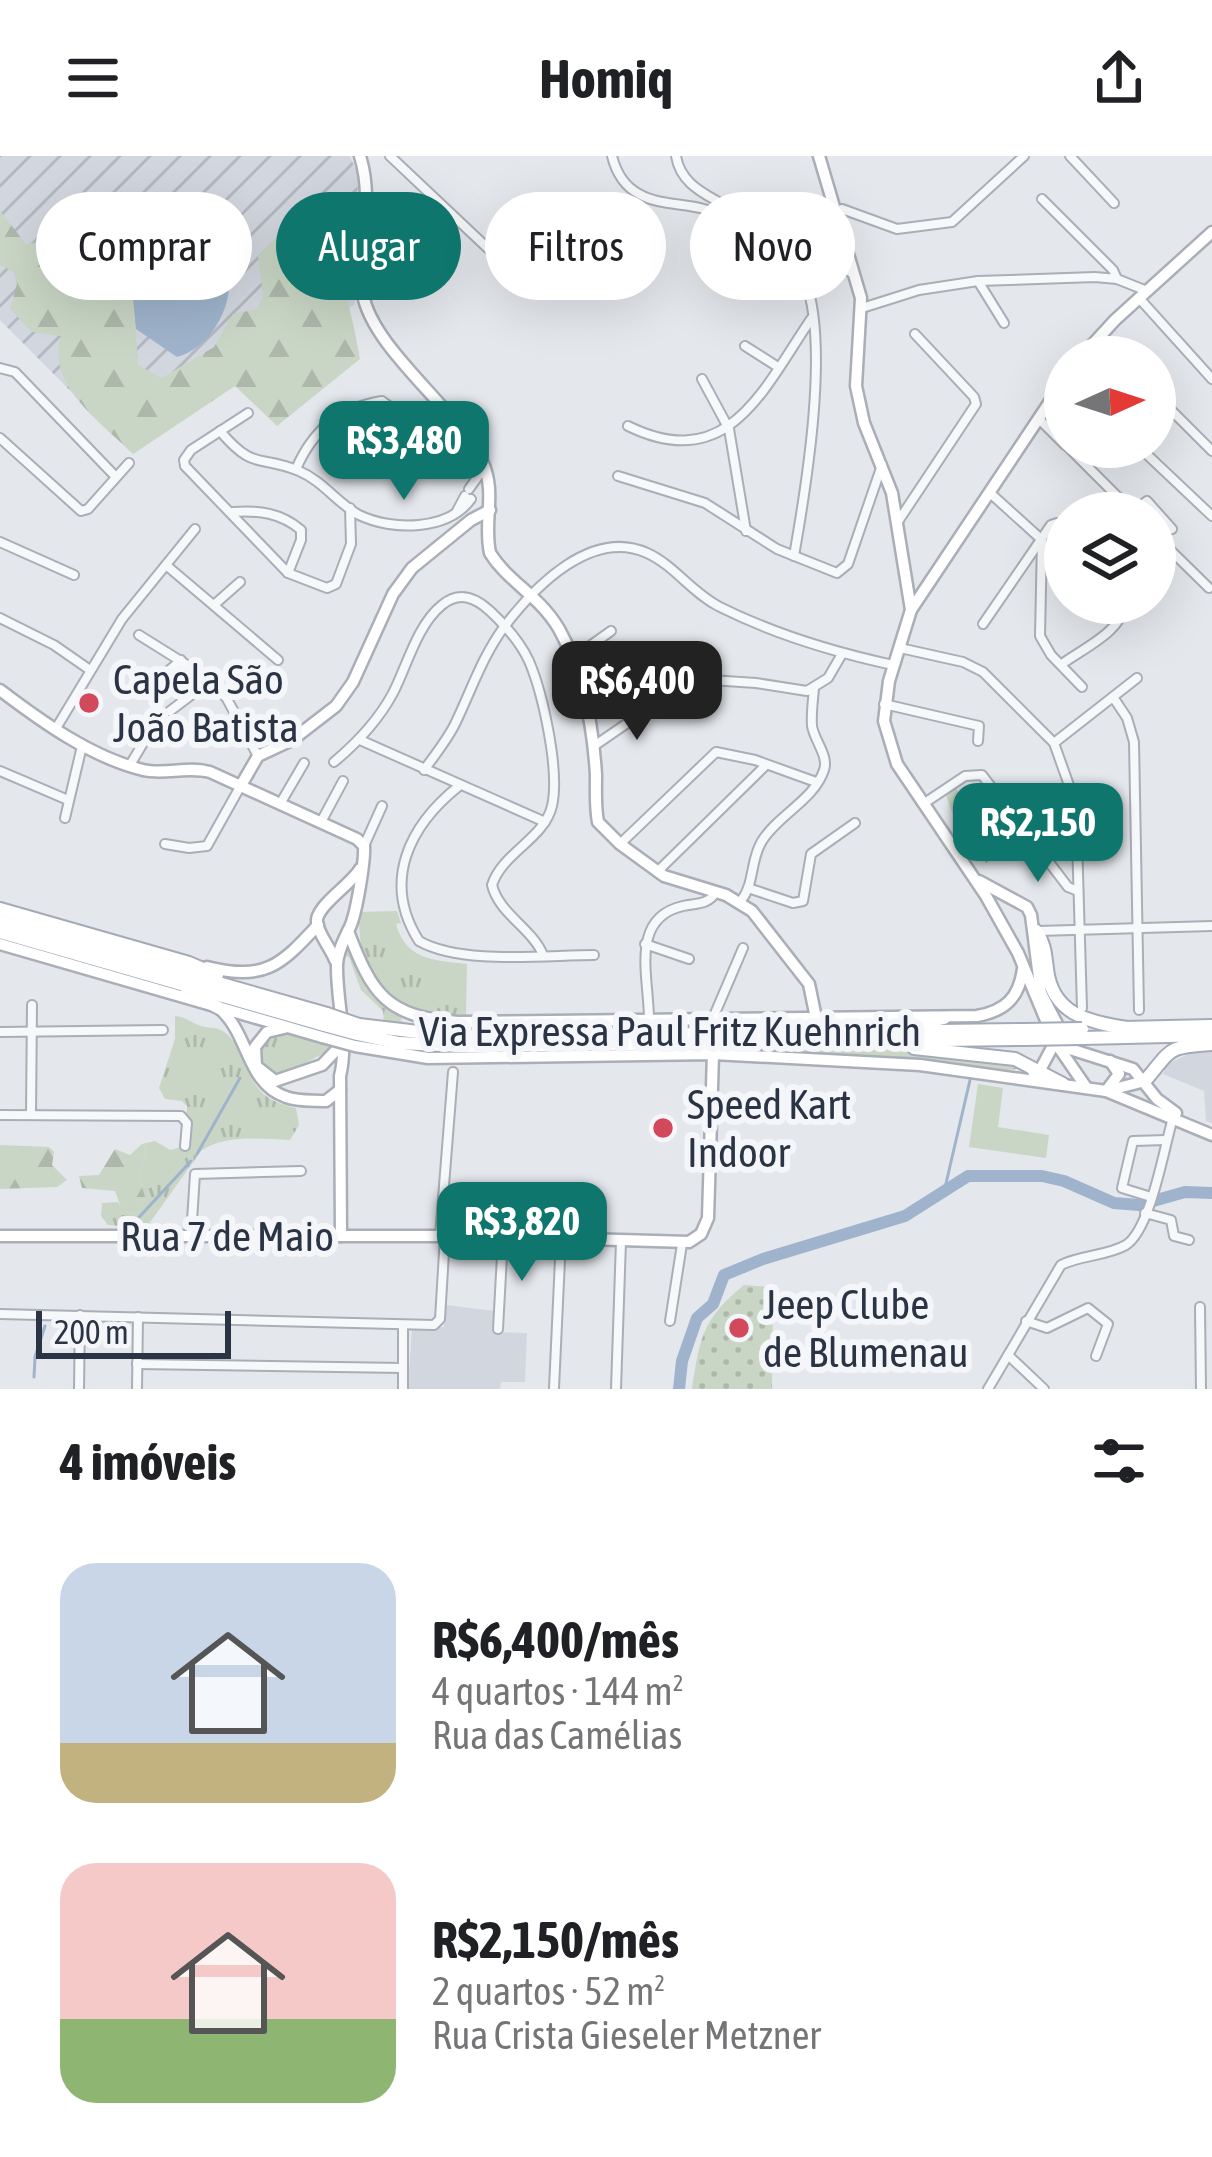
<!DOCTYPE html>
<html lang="pt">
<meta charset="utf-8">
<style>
:root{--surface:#fff;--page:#f6f6f6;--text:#202124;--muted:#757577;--accent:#0f766e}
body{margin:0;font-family:"Asap Condensed",sans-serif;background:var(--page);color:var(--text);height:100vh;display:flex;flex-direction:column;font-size:45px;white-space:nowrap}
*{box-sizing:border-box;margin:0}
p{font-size:39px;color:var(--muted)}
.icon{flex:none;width:66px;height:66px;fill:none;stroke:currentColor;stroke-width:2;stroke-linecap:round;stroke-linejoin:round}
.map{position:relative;height:1233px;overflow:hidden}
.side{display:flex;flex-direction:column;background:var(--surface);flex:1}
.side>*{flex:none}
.top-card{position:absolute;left:36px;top:36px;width:1140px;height:108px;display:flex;gap:24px}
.needle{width:78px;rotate:87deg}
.controls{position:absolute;left:1044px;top:180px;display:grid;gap:24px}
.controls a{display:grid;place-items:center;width:132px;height:132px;border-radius:50%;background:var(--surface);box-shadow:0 12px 48px #0002;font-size:60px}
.scale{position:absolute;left:36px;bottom:30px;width:195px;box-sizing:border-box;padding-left:12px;border:6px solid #2b3445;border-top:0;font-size:33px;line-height:42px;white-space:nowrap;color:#2b3445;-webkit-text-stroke:9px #f4f6f9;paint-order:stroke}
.price{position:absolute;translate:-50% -102px;padding:0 27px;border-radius:24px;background:var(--accent);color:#fff;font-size:39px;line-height:78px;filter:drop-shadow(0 3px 6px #0008)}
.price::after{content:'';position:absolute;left:50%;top:72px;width:36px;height:27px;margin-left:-18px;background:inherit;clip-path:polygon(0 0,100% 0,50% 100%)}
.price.active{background:#222;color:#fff}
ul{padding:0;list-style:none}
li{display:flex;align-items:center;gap:36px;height:300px;padding:0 60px}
li span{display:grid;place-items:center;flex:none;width:336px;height:240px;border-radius:36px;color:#555}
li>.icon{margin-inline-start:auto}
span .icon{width:144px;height:144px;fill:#fffc;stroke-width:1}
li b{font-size:51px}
h2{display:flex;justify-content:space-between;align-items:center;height:144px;padding:0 60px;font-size:51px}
.pill{padding:0 42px;border-radius:54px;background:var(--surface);box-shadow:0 12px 48px #0002;font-size:42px;line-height:108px}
.pill.active{background:var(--accent);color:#fff}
header{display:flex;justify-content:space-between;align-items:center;height:156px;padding:0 60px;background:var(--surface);font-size:54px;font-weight:700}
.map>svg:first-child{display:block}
</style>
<header><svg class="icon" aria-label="menu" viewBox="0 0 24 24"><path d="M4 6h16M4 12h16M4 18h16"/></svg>Homiq<svg class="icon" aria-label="share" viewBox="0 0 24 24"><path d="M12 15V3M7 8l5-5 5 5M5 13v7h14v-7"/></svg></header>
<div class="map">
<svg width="1212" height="1233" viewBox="0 0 1212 1233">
<defs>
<pattern id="industrial-furrows" width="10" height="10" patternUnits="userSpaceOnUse" patternTransform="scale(3)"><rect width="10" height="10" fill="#d2d6de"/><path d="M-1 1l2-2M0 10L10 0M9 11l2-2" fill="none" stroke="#b4b8c0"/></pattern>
<pattern id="grass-tufts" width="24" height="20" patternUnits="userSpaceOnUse" patternTransform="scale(3)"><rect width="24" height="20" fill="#c9d6c5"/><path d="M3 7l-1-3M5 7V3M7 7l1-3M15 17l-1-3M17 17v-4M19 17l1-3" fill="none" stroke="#adb8ab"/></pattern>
<pattern id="forest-firs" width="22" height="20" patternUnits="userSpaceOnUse" patternTransform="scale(3)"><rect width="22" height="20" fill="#c9d6c5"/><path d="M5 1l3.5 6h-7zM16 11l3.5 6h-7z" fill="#adb8ab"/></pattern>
<pattern id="park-dots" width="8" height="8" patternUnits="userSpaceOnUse" patternTransform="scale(3)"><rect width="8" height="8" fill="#c9d6c5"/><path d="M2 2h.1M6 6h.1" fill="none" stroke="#adb8ab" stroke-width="1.8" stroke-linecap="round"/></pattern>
</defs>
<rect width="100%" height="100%" fill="#e4e7ec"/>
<g fill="#d2d6de">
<polygon points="1193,896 1212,896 1212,967 1206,965 1204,935 1163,918 1167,908"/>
<polygon points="446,1149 494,1155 494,1176 527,1177 525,1226 501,1226 500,1233 408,1233 412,1172 444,1171"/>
</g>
<polygon fill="url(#industrial-furrows)" points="0,0 350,0 358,19 355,148 133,298 0,164"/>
<g fill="url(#grass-tufts)">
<path d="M956,632L973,660L1000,689L999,698L986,707C969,684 953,667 946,638Z"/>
<path d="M397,755L401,767L396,768C406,805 435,804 467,808L466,860C395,859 357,831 359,756Z"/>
<path d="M348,787C355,820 373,845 402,861L401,865L415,870L905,865L443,875L384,868L383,855L361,834L349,801L340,798Z"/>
<path d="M175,860C187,861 191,867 201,870C212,873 219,870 228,879C257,907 239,940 296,952L299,969L290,984C263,983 224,978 201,995L146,1072L108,1069L101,1060L102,1047L118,1046L123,1054L135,1058L145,1040L139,1022L146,994L142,988L155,985L170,994L185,990L187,950L182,945L165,943L159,932L175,883Z"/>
<polygon points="278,878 289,878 331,891 330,894 279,921 263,914 261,891"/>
<polygon points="345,881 409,893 886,891 1012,905 1031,912 1005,914 871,900 738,895 427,897"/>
</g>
<g fill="url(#forest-firs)">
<path d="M311,54C331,66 356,175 360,203L277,270L235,230L133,298C102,267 45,229 61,180L32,176L10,153L17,128L14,116L0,109V55L26,88L49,85L69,71L83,90V124L95,121L98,104L121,111L122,123L133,133L138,209L162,222L214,191L233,158L257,153L263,140L258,100L295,61Z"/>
<polygon points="142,988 146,994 139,1022 145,1040 136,1058 122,1054 115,1035 82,1032 79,1020 99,1019 115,993 130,999"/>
<polygon points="0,989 49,991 54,996 52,1009 67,1024 57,1031 0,1033"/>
</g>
<path fill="url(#park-dots)" d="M744,1129L773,1131L772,1233H692C700,1182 702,1163 744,1129Z"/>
<polygon fill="#c9d6c5" points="978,928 1003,932 998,971 1049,979 1046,1002 969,991"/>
<path fill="#9fb4cc" d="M155,86L165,89L229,132C227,161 206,193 177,201L136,173L132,133L120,122L121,111Z"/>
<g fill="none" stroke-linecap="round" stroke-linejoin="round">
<g stroke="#9fb4cc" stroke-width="3">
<polyline points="197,998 240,922"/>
<polyline points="944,1036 970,924"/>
<polyline points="130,1071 191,1005"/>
<polyline points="34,1221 35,1201 45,1170"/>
</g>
<polyline stroke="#9fb4cc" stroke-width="12" points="679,1233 682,1205 697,1162 713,1148 724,1119 763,1103 905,1060 968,1020 1042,1020 1064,1025 1114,1047 1139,1049 1185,1036 1212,1037"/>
<g stroke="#a9aeb7" stroke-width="12">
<g id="street">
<polyline points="390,0 533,135"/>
<path d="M612,0C616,16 624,30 639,38C658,49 683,47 704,53C754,67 810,87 853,118"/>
<path d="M676,0C682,36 719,41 744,63"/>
<polyline points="1070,0 1114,47"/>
<polyline points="1042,43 1113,114 1117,123"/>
<path d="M765,74C780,90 797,103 805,124C830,188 806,332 794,400"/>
<polyline points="793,85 831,56 842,53 897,73 952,66 1024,0"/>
<polyline points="978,125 1004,167"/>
<polyline points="1139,142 1212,223"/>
<polyline points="862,152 919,134 978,125 1095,121 1117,123 1147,135"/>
<polyline points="745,190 778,211"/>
<polyline points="0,212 15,216 115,320"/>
<polyline points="702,223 729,273 746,375"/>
<polyline points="1155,238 1212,295"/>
<polyline points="248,257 191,294 184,304 185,310 288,417 327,432 336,428 351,388 350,352"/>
<polyline points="1039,263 1065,289"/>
<path d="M628,270C728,319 763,234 811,163"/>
<path d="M220,275C255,316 258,298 299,315C323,325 337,347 359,359C392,375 448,375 471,343"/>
<polyline points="0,282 81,355 88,353 129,307"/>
<polyline points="1068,291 1134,357"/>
<polyline points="1139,291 1212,360"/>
<path d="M296,313C313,274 339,252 382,245L394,254L388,281L407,309"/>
<polyline points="618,320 705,347 777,393 837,417 848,408 882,309"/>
<polyline points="469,333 484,312"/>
<polyline points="989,336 1042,384 1040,480 1051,499 1082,531"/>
<polyline points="457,355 465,340"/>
<path d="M233,356C259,354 281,357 301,374V384L288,417"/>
<polyline points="1133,356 1147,345 1172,373"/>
<polyline points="899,364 976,248 974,241 915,178"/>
<polyline points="1155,379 1209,432"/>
<polyline points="0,386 74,419"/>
<polyline points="166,409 278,504"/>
<polyline points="1155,414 1171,397"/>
<polyline points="215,448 240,426"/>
<polyline points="0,462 54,489 90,514"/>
<polyline points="983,468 1051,369 1057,367 1065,376"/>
<polyline points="139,479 211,524 227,543 258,600"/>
<polyline points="900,492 963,506 983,516 1054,587 1076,649 1082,852"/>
<polyline points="655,496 669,517 680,522 756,527 807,535 828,522 842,498"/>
<polyline points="573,502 611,475"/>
<path d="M1062,508C1082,493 1125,474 1124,447"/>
<polyline points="151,530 181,504"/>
<polyline points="1113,541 1127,562 1134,586 1139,854"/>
<polyline points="884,548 979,570 978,585"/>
<polyline points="170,555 211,524"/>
<polyline points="55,574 122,463 195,373"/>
<polyline points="360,584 545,666"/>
<polyline points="1054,587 1137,522"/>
<polyline points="594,590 655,548"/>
<path d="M334,606C358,586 378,565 393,537C407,510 417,469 442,449C459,435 475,441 490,455C505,469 520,486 529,505C543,538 560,615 552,650C544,683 502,697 492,729C499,758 532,772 543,799"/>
<polyline points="130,609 155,567"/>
<path d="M424,614C435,599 447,584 455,568C471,535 482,501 504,471C535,430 592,372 647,397C674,409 692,437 720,451C776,479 833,496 893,509"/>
<polyline points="0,615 68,644"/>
<path d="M459,630C410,669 381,725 419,785C461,809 545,799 594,799"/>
<polyline points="280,648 304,607"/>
<polyline points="923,648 965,620 982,619 1068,731 1078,735"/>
<polyline points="65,662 82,590"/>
<polyline points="321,666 343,625"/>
<polyline points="165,688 189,692 207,690 240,631"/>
<polyline points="620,688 716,596 755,604 816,626"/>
<polyline points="364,690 382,650"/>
<polyline points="657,716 764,611"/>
<polyline points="751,733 793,747 803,745 811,698 855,667"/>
<path d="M741,745C755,727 750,704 762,685C778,659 814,644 824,614C829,600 814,584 812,570C811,558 813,545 814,532"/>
<polyline points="1038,775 1212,770"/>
<polyline points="645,788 689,803"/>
<polyline points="713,862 743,792"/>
<path d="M649,863C649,822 629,762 683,750C697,747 708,749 716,736"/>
<polyline points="0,876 163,874"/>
<polyline points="0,959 181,960 187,967 185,990"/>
<polyline points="31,959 32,849"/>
<polyline points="1151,1041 1122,1032 1133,985 1166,984"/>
<polyline points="1145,1057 1171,1064 1174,1080 1189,1084"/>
<polyline points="191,1080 195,1018 301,1015"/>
<polyline points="440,1080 453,916"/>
<polyline points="1200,1151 1201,1233"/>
<polyline points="0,1158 434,1169 440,1163 445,1080"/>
<polyline points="670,1165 682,1088"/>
<polyline points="1026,1165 1047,1172 1088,1152 1108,1168 1096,1200"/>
<polyline points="498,1173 503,1081"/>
<polyline points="1008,1199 1044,1233"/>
<polyline points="137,1208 403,1212"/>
<polyline points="554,1232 561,1082"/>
<polyline points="79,1233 80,1159"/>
<polyline points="137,1233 138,1161"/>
<polyline points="403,1233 403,1169"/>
<polyline points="616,1233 621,1085"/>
<path d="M988,1233L1061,1109C1081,1099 1107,1100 1126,1089C1151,1073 1164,991 1173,962"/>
</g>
</g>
<g stroke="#a9aeb7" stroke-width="15">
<g id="secondary">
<path d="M360,0C376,52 354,93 363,139C374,194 455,251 482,305C497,336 483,365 490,397C508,426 539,439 559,473C583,516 593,570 596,619C596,635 595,651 598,666L620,688L664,720L726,739L752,755L809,828L816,862"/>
<polyline points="819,0 861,142 856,230 864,267 892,337 911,454"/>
<polyline points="1081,201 1115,164 1212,76"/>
<polyline points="1065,223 911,454 889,525 884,565 897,608 986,740 1018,797 1055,886 1086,931"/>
<path d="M0,534C42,566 91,601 143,614C165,619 187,610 210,616L357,683L364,690C365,705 356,761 349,773C344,784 338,794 337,808C336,845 349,884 340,920L341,1080"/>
<polyline points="240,631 258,600 292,584 336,550 353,526 393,438 412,412 471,364 490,354"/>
<polyline points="979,725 1027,751 1031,759 1041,837 1070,893 1133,913 1157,943 1176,957"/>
<path d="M348,775C372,838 386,861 458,866L977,860C1005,855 1019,842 1023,813"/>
<polyline points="0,788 322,881"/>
<path d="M335,804C331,793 319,779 317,767C314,751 351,729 360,713"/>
<path d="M207,811C265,825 280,810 318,769"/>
<path d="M221,854C249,879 247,928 286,941C298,946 313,944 326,945L340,934"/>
<polyline points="284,872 267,876 255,891 256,910 275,925 322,909 342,888"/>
<polyline points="355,890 428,902 713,898 920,909 1106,935 1212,979"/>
<polyline points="1033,916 1040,914 1055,886"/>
<polyline points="1110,934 1145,925"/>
<polyline points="1106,935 1119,918 1110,905"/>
<polyline points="0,1080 482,1080 689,1086 701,1078 708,1062 713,898"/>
</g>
</g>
<g stroke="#a3abb8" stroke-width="16">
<g id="primary">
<polyline points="0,753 189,807 217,819"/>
<polyline points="0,765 327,858"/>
<path d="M1036,775C1045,788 1045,798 1047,813C1052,858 1088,866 1127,872"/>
<polyline points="0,776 324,869"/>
<polyline points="187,835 219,852"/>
<polyline points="359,869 461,881 1024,874"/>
<polyline points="912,869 944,862"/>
<polyline points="1123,872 1212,870"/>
<polyline points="357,878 399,887 463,890 1024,883"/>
<polyline points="1082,882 1212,879"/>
<polyline points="914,892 1015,903 1063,928"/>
<path d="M1145,925C1173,892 1166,891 1212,888"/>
</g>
</g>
<use href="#street" stroke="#f7f8fa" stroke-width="8"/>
<use href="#secondary" stroke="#fff" stroke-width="10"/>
<use href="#primary" stroke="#fff" stroke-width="12"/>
<g stroke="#a9aeb7" stroke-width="15" stroke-linecap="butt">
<polyline id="secondary-bridge" points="322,881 355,890"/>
</g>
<g stroke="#a3abb8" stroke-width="16" stroke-linecap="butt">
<g id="primary-bridge">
<polyline points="327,858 359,869"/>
<polyline points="324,869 357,878"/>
<polyline points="1024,874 1082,873"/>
<polyline points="1024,883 1082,882"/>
</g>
</g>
<use href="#secondary-bridge" stroke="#fff" stroke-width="10"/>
<use href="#primary-bridge" stroke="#fff" stroke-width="12"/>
</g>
<g fill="#d1495b" stroke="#f4f6f9" stroke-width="4.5">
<circle cx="89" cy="547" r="12"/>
<circle cx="663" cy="972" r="12"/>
<circle cx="739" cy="1172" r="12"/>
</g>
<g text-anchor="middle" stroke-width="12" stroke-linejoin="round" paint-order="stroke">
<g font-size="42" fill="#2b3445" stroke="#f4f6f9" text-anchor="start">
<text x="113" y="538">Capela São<tspan x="113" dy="48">João Batista</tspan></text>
<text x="687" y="963">Speed Kart<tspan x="687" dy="48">Indoor</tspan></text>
<text x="763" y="1163">Jeep Clube<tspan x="763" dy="48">de Blumenau</tspan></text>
</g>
<g font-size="42" fill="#2b3445" stroke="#f4f6f9">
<text x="670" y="890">Via Expressa Paul Fritz Kuehnrich</text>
<text x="227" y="1095">Rua 7 de Maio</text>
</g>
</g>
</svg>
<div class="controls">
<a><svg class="needle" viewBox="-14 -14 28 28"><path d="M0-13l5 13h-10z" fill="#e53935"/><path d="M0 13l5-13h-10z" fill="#757577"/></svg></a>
<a><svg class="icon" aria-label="layers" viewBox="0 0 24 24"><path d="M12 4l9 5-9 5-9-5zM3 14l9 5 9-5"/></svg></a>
</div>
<div class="scale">200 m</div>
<b class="price" style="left:404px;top:347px">R$3,480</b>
<b class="price active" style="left:637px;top:587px">R$6,400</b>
<b class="price" style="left:1038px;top:729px">R$2,150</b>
<b class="price" style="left:522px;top:1128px">R$3,820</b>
<div class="top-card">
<a class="pill">Comprar</a>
<a class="pill active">Alugar</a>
<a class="pill">Filtros</a>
<a class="pill">Novo</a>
</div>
</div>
<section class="side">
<h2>4 imóveis<svg class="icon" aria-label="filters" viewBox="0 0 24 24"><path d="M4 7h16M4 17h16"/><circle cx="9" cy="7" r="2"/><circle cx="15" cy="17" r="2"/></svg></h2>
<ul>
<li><span style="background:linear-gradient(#c9d6e8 75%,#c2b280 0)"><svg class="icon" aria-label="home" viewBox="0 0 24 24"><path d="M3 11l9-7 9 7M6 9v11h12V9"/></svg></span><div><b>R$6,400/mês</b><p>4 quartos · 144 m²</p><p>Rua das Camélias</p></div></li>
<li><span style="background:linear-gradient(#f6c9c9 65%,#8fb573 0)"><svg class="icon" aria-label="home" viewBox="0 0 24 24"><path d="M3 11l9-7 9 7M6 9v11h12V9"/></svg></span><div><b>R$2,150/mês</b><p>2 quartos · 52 m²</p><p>Rua Crista Gieseler Metzner</p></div></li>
</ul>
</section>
